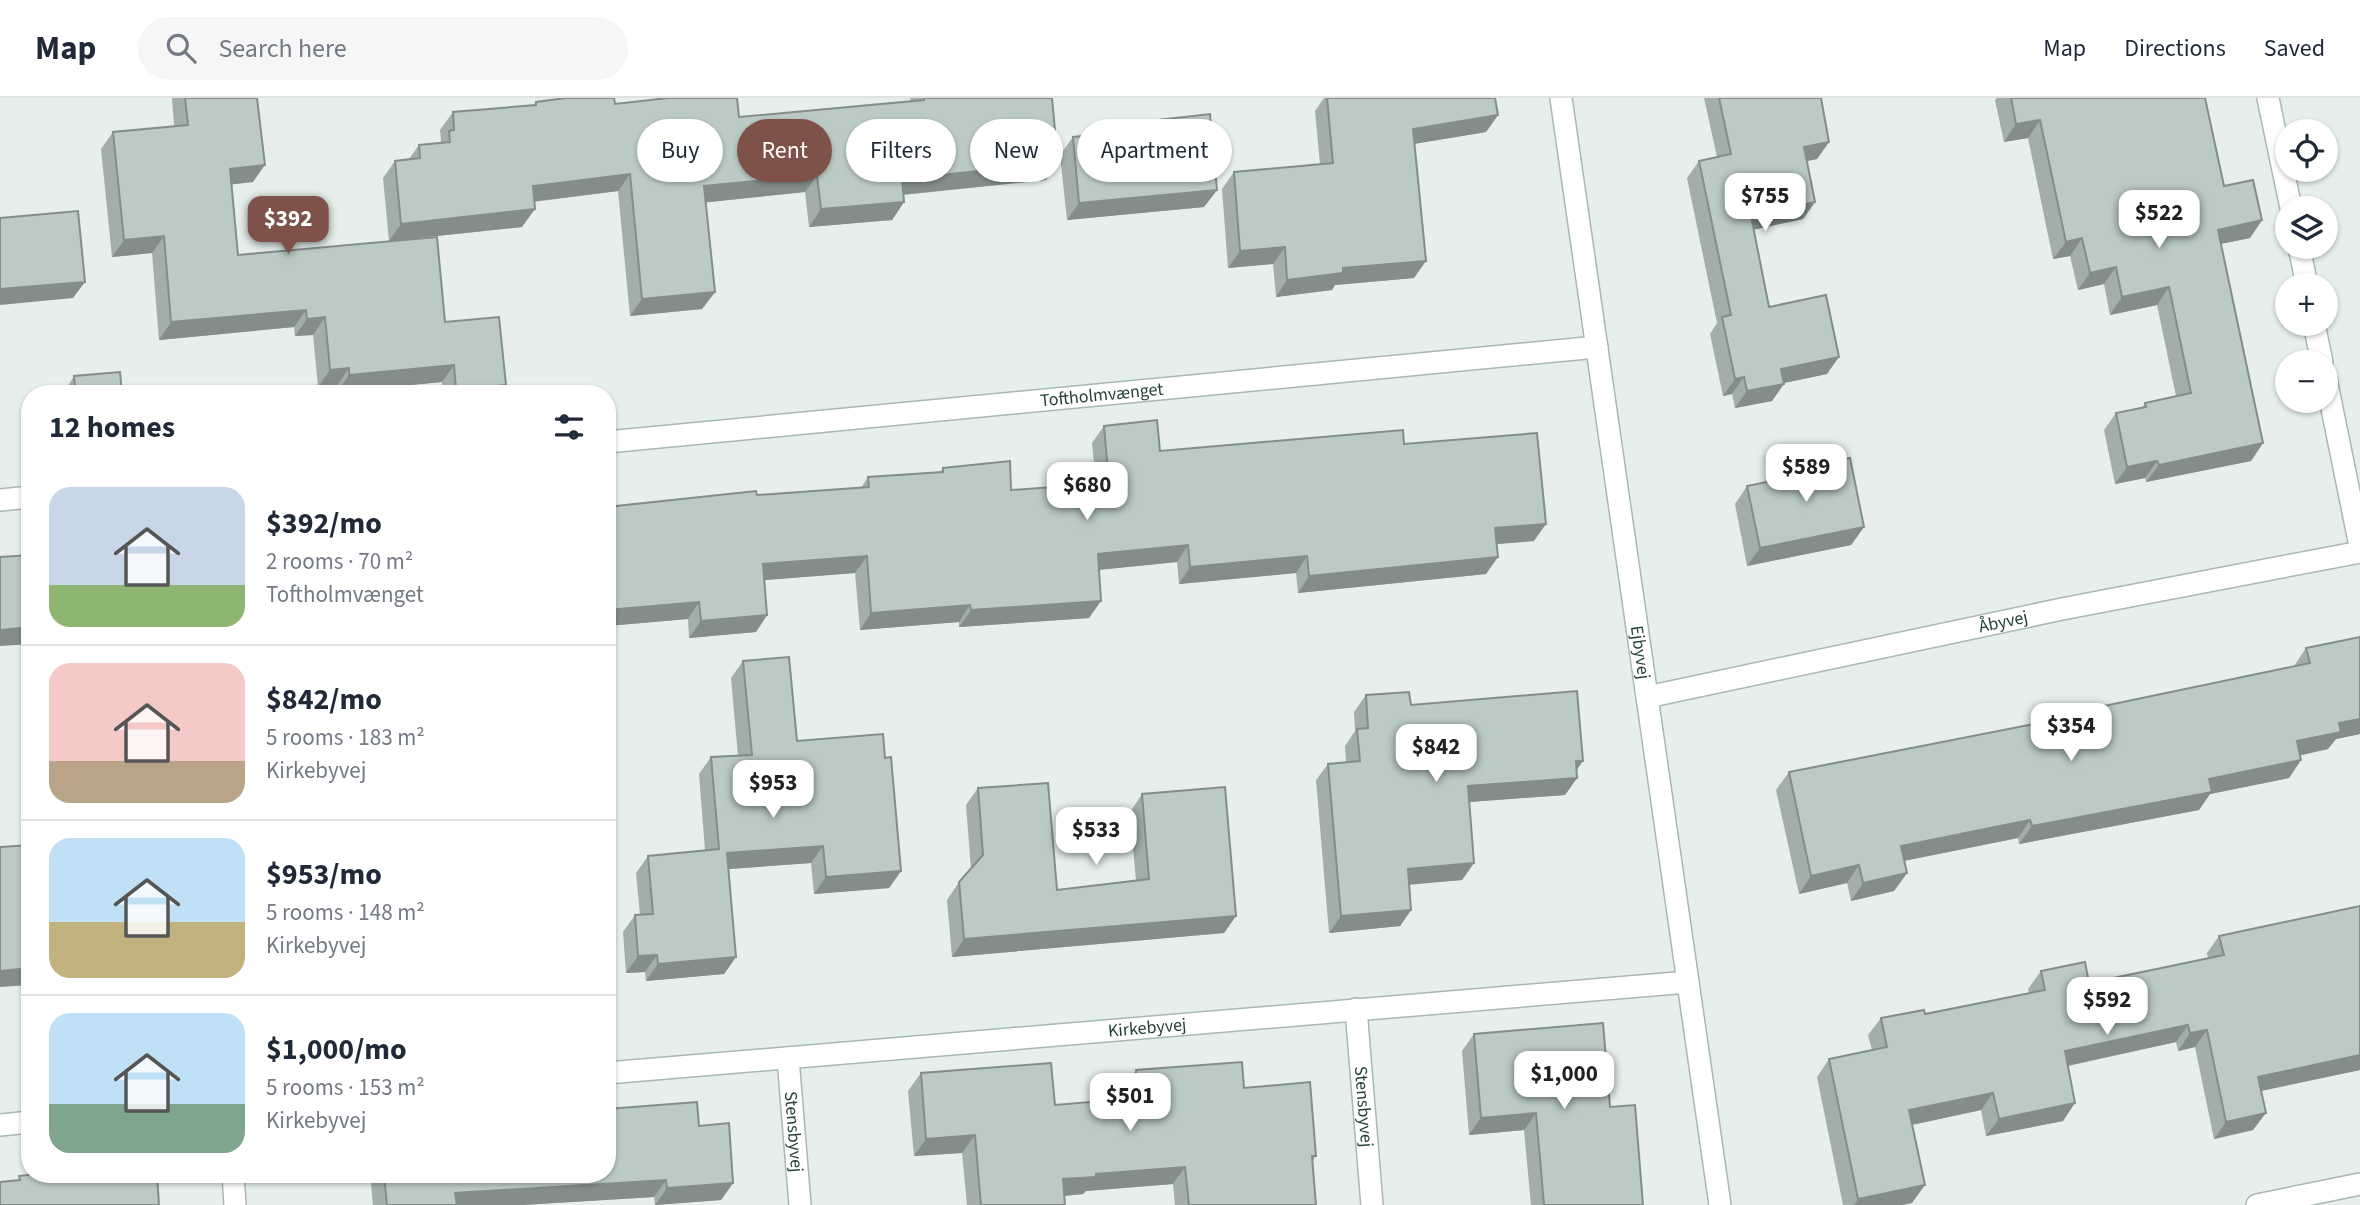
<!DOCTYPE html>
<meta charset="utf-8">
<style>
:root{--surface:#fff;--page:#f6f6f7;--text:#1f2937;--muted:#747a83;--line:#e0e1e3;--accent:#7f5249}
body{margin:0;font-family:"Source Sans 3",sans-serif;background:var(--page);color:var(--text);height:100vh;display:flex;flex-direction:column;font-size:26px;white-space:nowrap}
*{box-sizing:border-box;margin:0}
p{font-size:23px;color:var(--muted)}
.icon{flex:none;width:38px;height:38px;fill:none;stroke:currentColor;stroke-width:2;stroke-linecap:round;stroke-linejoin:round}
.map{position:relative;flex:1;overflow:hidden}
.drawer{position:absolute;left:21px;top:287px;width:595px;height:798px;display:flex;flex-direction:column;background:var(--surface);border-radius:28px;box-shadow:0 2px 5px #0004}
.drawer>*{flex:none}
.hud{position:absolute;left:637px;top:21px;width:665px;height:63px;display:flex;gap:14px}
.fabs{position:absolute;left:2275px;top:21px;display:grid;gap:14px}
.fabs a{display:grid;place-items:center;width:63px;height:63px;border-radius:50%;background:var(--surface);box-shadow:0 2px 5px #0004;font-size:35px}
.price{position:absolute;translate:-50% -60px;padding:0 16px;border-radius:14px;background:#fff;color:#222;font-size:23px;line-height:46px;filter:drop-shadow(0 2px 4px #0008)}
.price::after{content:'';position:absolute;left:50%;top:42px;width:21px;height:16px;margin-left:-10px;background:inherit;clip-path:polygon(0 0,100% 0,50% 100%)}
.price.selected{background:var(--accent);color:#fff}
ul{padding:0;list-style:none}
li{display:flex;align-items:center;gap:21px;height:175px;padding:0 28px}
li+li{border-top:2px solid var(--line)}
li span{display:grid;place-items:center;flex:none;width:196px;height:140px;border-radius:21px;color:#555}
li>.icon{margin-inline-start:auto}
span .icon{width:84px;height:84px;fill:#fffc;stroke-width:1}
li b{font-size:30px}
h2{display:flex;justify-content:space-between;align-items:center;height:84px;padding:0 28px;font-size:30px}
.pill{padding:0 24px;border-radius:32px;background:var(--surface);box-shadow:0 2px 5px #0004;font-size:24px;line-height:63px}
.pill.selected{background:var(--accent);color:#fff}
header{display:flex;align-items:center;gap:42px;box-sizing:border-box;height:98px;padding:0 35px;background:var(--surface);border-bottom:2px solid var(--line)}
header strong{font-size:33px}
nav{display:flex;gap:38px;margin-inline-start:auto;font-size:24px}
.search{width:490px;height:63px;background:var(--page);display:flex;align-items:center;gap:18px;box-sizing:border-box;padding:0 24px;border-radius:38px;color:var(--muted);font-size:26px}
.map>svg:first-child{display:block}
</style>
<header>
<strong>Map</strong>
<div class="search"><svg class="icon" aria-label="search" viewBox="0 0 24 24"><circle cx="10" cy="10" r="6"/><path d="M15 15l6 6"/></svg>Search here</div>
<nav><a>Map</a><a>Directions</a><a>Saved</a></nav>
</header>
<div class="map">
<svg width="2360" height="1107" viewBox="0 0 2360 1107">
<rect width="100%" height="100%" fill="#e6efeb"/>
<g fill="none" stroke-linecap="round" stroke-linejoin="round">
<g stroke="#a8b8b2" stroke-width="24">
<g id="street">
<polyline points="2268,0 2291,110"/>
<polyline points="2299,149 2307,187"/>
<polyline points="2314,226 2322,264"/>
<polyline points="2326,281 2360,448"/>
<path id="s1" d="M607,344L1597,249"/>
<polyline points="0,402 30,399"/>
<path id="s2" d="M1647,599L2062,511L2360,454"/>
<path id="s3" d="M1356,911L1372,1107"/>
<path id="s4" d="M788,960L800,1107"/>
<path id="s5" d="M607,975L1688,884"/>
<polyline points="0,1027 30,1024"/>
<polyline points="233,1076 235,1107"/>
<polyline points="2257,1107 2360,1086"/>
</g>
</g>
<g stroke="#a4bbb3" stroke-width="24">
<g id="secondary">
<path id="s6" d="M1561,0L1720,1107"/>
</g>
</g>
<use href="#street" stroke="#fff" stroke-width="21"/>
<use href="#secondary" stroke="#fff" stroke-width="21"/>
</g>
<g fill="#a1aea9">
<polygon points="172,0 257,0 253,84 232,86 238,157 445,224 500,296 443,296 442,284 337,294 337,288 318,289 313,237 295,238 294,229 159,242 152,155 112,159 101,51 113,34 174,28"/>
<polygon points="910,0 1052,0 1058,65 1046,82 903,97 904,104 892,122 809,129 805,94 706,104 715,194 702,211 630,218 618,93 534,104 522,129 389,143 383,80 395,63 409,61 419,47 440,45 441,43 440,32 453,14 533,7 536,4 615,6 739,19 911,3"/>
<polygon points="1324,0 1495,0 1498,17 1486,34 1414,46 1414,180 1335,187 1332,192 1276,199 1273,166 1228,170 1222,91 1234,74 1320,66 1315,13"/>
<polygon points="1704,0 1821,0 1829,44 1817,61 1807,63 1815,104 1803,121 1754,131 1769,209 1827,276 1783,285 1772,303 1735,310 1732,296 1723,298 1710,236 1717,225 1687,80 1699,63 1717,59"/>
<polygon points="1997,0 2205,0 2224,88 2262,122 2250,140 2221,146 2263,345 2251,363 2146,384 2145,380 2115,386 2104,332 2116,315 2142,310 2145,305 2176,298 2157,207 2110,217 2104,186 2078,192 2070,158 2053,161 2028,40 2004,44 1995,2"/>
<polygon points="1141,24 1217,92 1204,109 1067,122 1060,57 1073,39 1135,33"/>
<polygon points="74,278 122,296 69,296 68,288"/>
<polygon points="1104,328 1160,353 1404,346 1534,443 1497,446 1486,476 1298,495 1296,475 1179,486 1177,464 1099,472 1089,520 959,529 959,524 860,532 855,475 764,482 767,517 756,534 689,540 688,521 607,528 607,409 861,390 868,379 940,374 943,370 1011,392 1096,386 1092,345"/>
<polygon points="1775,375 1864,429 1851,447 1747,468 1735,406 1747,388 1769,384"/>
<polygon points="2360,539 2360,636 2336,641 2328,651 2300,657 2301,662 2289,680 2210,696 2199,712 2019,746 2018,740 1904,763 1907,775 1894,793 1851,803 1847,785 1799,796 1776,692 1789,674 2095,614 2099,609 2294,568 2306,550"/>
<polygon points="743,563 797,643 885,660 901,773 889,790 814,796 811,765 728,771 736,859 724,876 646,883 645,874 626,875 623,834 635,817 640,817 636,775 648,758 705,752 699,676 711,659 738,658 731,580"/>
<polygon points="1366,597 1411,607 1577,672 1577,680 1565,697 1469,704 1474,765 1462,782 1409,786 1411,812 1400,828 1329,835 1316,682 1328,666 1346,664 1345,648 1355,633 1354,614"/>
<polygon points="978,690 1057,792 1136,783 1130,714 1142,696 1236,818 1224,835 952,859 947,802 959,784 971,771 966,707"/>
<polygon points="2360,808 2360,972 2261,993 2253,1032 2214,1041 2195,949 2178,953 2176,944 2068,968 2063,1023 1986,1038 1981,1012 1912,1027 1912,1105 1902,1107 1843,1107 1817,979 1829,961 1872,952 1868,937 1881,920 1925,916 2029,895 2028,891 2041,873 2089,885 2208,860 2207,855 2219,838"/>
<polygon points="1474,936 1610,1009 1643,1107 1531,1107 1524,1032 1469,1037 1462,953"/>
<polygon points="1136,972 1244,990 1316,1058 1312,1064 1316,1107 1175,1107 1173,1086 1086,1093 1083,1096 1065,1098 1065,1107 967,1107 962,1055 914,1058 908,993 921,975 1055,1007 1124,1001 1123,990"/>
<polygon points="699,1028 733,1085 721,1102 655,1107 654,1099 522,1107 373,1107 370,1076 607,1076"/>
</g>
<g fill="#838d89">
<polygon points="1498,17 1486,34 1401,48 1413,31"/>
<polygon points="2040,22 2028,40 2004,44 2016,26"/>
<polygon points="1829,44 1817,61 1792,66 1804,49"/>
<polygon points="1058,65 1046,82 889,98 902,81"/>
<polygon points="265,67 253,84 218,88 230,71"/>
<polygon points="630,76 618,93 520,105 533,88"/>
<polygon points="817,77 805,94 692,106 704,88"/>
<polygon points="1217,92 1204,109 1067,122 1079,105"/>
<polygon points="904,104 892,122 809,129 821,111"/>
<polygon points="1815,104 1803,121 1739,135 1751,118"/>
<polygon points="535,111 522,129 389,143 401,126"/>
<polygon points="2262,122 2250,140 2205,149 2218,132"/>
<polygon points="164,138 152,155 112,159 124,142"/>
<polygon points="2082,140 2070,158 2053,161 2066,144"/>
<polygon points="1285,149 1273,166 1228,170 1240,153"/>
<polygon points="1426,163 1414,180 1335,187 1332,192 1276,199 1287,182 1343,170"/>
<polygon points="2116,169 2104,186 2078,192 2090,175"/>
<polygon points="85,184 73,200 0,207 0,191"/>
<polygon points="2169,189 2157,207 2110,217 2122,199"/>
<polygon points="715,194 702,211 630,218 642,201"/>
<polygon points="306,212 294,229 159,242 171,224"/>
<polygon points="325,219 313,237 295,238 307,221"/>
<polygon points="1839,259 1827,276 1769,288 1781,271"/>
<polygon points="454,267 442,284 337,294 349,277"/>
<polygon points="349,270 337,288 318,289 330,272"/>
<polygon points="1744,279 1732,296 1723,298 1735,281"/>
<polygon points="1784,286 1772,303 1735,310 1747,293"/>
<polygon points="506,287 500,296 454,296 456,292"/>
<polygon points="2263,345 2251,363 2146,384 2159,367"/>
<polygon points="2157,363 2145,380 2115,386 2127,369"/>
<polygon points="1546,426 1534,443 1483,447 1495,430"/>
<polygon points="1864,429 1851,447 1747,468 1760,450"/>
<polygon points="1188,447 1177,464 1086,473 1098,456"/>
<polygon points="867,458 855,475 751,483 763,466"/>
<polygon points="1307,458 1296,475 1179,486 1190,469"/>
<polygon points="1498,459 1486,476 1298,495 1309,478"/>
<polygon points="1101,503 1089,520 959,529 971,512"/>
<polygon points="699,504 688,521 607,528 607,512"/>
<polygon points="970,507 959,524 860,532 871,515"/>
<polygon points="767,517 756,534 689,540 701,523"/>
<polygon points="30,529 30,546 0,548 0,532"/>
<polygon points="2360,621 2360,636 2336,641 2328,651 2285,661 2297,643 2339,625"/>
<polygon points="2301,662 2289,680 2210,696 2199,712 2019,746 2032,728 2209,681"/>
<polygon points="1576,663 1583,663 1571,680"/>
<polygon points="1577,680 1565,697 1456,705 1468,688"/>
<polygon points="2030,722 2018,740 1888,766 1901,748"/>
<polygon points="823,748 811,765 715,772 727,755"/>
<polygon points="1474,765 1462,782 1396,788 1408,771"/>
<polygon points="1859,767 1847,785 1799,796 1811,778"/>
<polygon points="901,773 889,790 814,796 826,779"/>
<polygon points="1907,775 1894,793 1851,803 1863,785"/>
<polygon points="1411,812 1400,828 1329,835 1341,818"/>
<polygon points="1236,818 1224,835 952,859 964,841"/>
<polygon points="657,857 645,874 626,875 638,858"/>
<polygon points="736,859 724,876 646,883 658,866"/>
<polygon points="30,870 30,887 0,889 0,873"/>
<polygon points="2188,927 2176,944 2052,971 2065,953"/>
<polygon points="2207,932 2195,949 2178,953 2190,935"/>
<polygon points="2360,957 2360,972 2246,996 2258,979"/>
<polygon points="1993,995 1981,1012 1897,1030 1909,1012"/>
<polygon points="2075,1005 2063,1023 1986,1038 1999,1021"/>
<polygon points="1536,1015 1524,1032 1469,1037 1481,1020"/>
<polygon points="2266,1015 2253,1032 2214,1041 2226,1024"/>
<polygon points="975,1037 962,1055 914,1058 926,1041"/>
<polygon points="1185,1069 1173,1086 1086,1093 1083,1096 1051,1099 1063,1081 1096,1076"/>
<polygon points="666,1082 654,1099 522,1107 447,1107 455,1095"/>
<polygon points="733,1085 721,1102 655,1107 667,1090"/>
<polygon points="1925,1087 1912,1105 1902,1107 1854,1107 1858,1101"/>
</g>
<g fill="#bbcac4" stroke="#838d89" stroke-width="2">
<polygon points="185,0 257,0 265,67 230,71 238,157 437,139 445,224 499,219 506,287 456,292 454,267 349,277 349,270 330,272 325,219 307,221 306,212 171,224 164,138 124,142 113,34 188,27"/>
<polygon points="566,0 614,0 615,6 668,0 737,0 739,19 924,2 924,0 1052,0 1058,65 902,81 904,104 821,111 817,77 704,88 715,194 642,201 630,76 533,88 535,111 401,126 395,63 420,60 419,47 450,44 449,33 454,32 453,14 536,7 536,4"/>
<polygon points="1327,0 1495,0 1498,17 1413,31 1426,163 1343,170 1343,175 1287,182 1285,149 1240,153 1234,74 1333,65"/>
<polygon points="1719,0 1821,0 1829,44 1804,49 1815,104 1751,118 1769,209 1826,197 1839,259 1781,271 1784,286 1747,293 1744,279 1735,281 1722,219 1731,217 1699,63 1731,56"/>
<polygon points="2011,0 2205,0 2224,88 2253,82 2262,122 2218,132 2263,345 2159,367 2157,363 2127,369 2116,315 2146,309 2145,305 2191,295 2169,189 2122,199 2116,169 2090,175 2082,140 2066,144 2040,22 2016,26"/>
<polygon points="1210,16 1217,92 1079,105 1073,39 1142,32 1141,24"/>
<polygon points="78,113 85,184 0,191 0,120"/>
<polygon points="120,274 122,296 76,296 74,278"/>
<polygon points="1157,322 1160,353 1403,332 1404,346 1537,335 1546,426 1495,430 1498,459 1309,478 1307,458 1190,469 1188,447 1098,456 1101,503 971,512 970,507 871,515 867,458 763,466 767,517 701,523 699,504 607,512 607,409 756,393 757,397 869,389 868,379 943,374 943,370 1010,363 1011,392 1109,385 1104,328"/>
<polygon points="1850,360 1864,429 1760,450 1747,388 1777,382 1775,375"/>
<polygon points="30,457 30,529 0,532 0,459"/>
<polygon points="2360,539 2360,621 2339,625 2341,634 2297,643 2301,662 2209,681 2212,694 2032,728 2030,722 1901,748 1907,775 1863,785 1859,767 1811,778 1789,674 2100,613 2099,609 2310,565 2306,550"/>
<polygon points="789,559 797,643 883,636 885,660 891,659 901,773 826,779 823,748 727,755 736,859 658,866 657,857 638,858 635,817 653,816 648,758 719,751 711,659 752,657 743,563"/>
<polygon points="1577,593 1583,663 1576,663 1577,680 1468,688 1474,765 1408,771 1411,812 1341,818 1328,666 1360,663 1357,631 1368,630 1366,597 1409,594 1411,607"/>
<polygon points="1048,685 1057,792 1149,781 1142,696 1225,689 1236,818 964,841 959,784 983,757 978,690"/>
<polygon points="30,747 30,870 0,873 0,749"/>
<polygon points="2360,808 2360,957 2258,979 2266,1015 2226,1024 2207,932 2190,935 2188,927 2065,953 2075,1005 1999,1021 1993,995 1909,1012 1925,1087 1858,1101 1829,961 1887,949 1881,920 1924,912 1925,916 2045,892 2041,873 2085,864 2089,885 2224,857 2219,838"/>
<polygon points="1603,925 1610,1009 1635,1007 1643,1107 1544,1107 1536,1015 1481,1020 1474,936"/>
<polygon points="1242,964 1244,990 1310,984 1316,1058 1312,1058 1316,1107 1189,1107 1185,1069 1096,1076 1096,1079 1063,1081 1065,1107 981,1107 975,1037 926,1041 921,975 1051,965 1055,1007 1138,1000 1136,972"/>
<polygon points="697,1004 699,1028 729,1025 733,1085 667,1090 666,1082 455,1095 457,1107 387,1107 384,1076 607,1076 607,1011"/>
<polygon points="35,1076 157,1076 159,1107 0,1107 0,1084 20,1082 19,1078"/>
</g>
<g text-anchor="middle" stroke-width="5" stroke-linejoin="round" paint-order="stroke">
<g font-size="18" fill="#24423a" stroke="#f7fbf9">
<text dy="6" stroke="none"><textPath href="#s1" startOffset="497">Toftholmvænget</textPath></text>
<text dy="6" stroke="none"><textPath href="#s2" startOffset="364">Åbyvej</textPath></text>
<text dy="6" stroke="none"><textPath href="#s6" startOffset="560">Ejbyvej</textPath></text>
<text dy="6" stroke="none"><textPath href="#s5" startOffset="542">Kirkebyvej</textPath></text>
<text dy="6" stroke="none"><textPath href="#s3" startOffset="98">Stensbyvej</textPath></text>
<text dy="6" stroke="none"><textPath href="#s4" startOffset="74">Stensbyvej</textPath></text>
</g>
</g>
</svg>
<div class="fabs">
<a><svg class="icon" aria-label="locate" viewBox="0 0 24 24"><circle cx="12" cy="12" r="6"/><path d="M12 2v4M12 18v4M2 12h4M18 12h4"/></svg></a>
<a><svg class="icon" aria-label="layers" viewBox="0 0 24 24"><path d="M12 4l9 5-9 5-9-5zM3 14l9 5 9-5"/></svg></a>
<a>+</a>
<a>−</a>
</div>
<b class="price" style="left:1765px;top:135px">$755</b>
<b class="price" style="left:2159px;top:152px">$522</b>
<b class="price selected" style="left:288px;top:158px">$392</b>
<b class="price" style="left:1806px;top:406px">$589</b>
<b class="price" style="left:1087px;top:424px">$680</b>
<b class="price" style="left:2071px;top:665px">$354</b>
<b class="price" style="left:1436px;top:686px">$842</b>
<b class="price" style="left:773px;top:722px">$953</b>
<b class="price" style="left:1096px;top:769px">$533</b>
<b class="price" style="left:2107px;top:939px">$592</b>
<b class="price" style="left:1564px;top:1013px">$1,000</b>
<b class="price" style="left:1130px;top:1035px">$501</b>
<div class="hud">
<a class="pill">Buy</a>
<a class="pill selected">Rent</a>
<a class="pill">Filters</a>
<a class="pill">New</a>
<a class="pill">Apartment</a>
</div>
<section class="drawer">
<h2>12 homes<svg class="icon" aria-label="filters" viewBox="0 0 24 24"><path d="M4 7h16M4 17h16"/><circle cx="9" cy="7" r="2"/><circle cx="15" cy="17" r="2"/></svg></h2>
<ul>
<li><span style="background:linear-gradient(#c9d6e8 70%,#8fb573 0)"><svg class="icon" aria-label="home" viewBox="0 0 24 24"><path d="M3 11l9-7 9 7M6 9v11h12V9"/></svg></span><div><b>$392/mo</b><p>2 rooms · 70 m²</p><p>Toftholmvænget</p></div></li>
<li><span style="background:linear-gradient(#f6c9c9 70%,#b9a48a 0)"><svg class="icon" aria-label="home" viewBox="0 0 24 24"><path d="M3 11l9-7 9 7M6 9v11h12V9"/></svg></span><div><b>$842/mo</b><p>5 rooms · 183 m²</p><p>Kirkebyvej</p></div></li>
<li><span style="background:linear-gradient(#bfe0f5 60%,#c2b280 0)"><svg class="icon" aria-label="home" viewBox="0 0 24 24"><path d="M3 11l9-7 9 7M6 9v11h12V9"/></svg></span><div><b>$953/mo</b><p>5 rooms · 148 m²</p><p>Kirkebyvej</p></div></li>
<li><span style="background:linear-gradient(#bfe0f5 65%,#7fa58c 0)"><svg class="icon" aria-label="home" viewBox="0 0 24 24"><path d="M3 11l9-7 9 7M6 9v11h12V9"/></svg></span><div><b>$1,000/mo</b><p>5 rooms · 153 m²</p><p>Kirkebyvej</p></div></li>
</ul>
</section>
</div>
